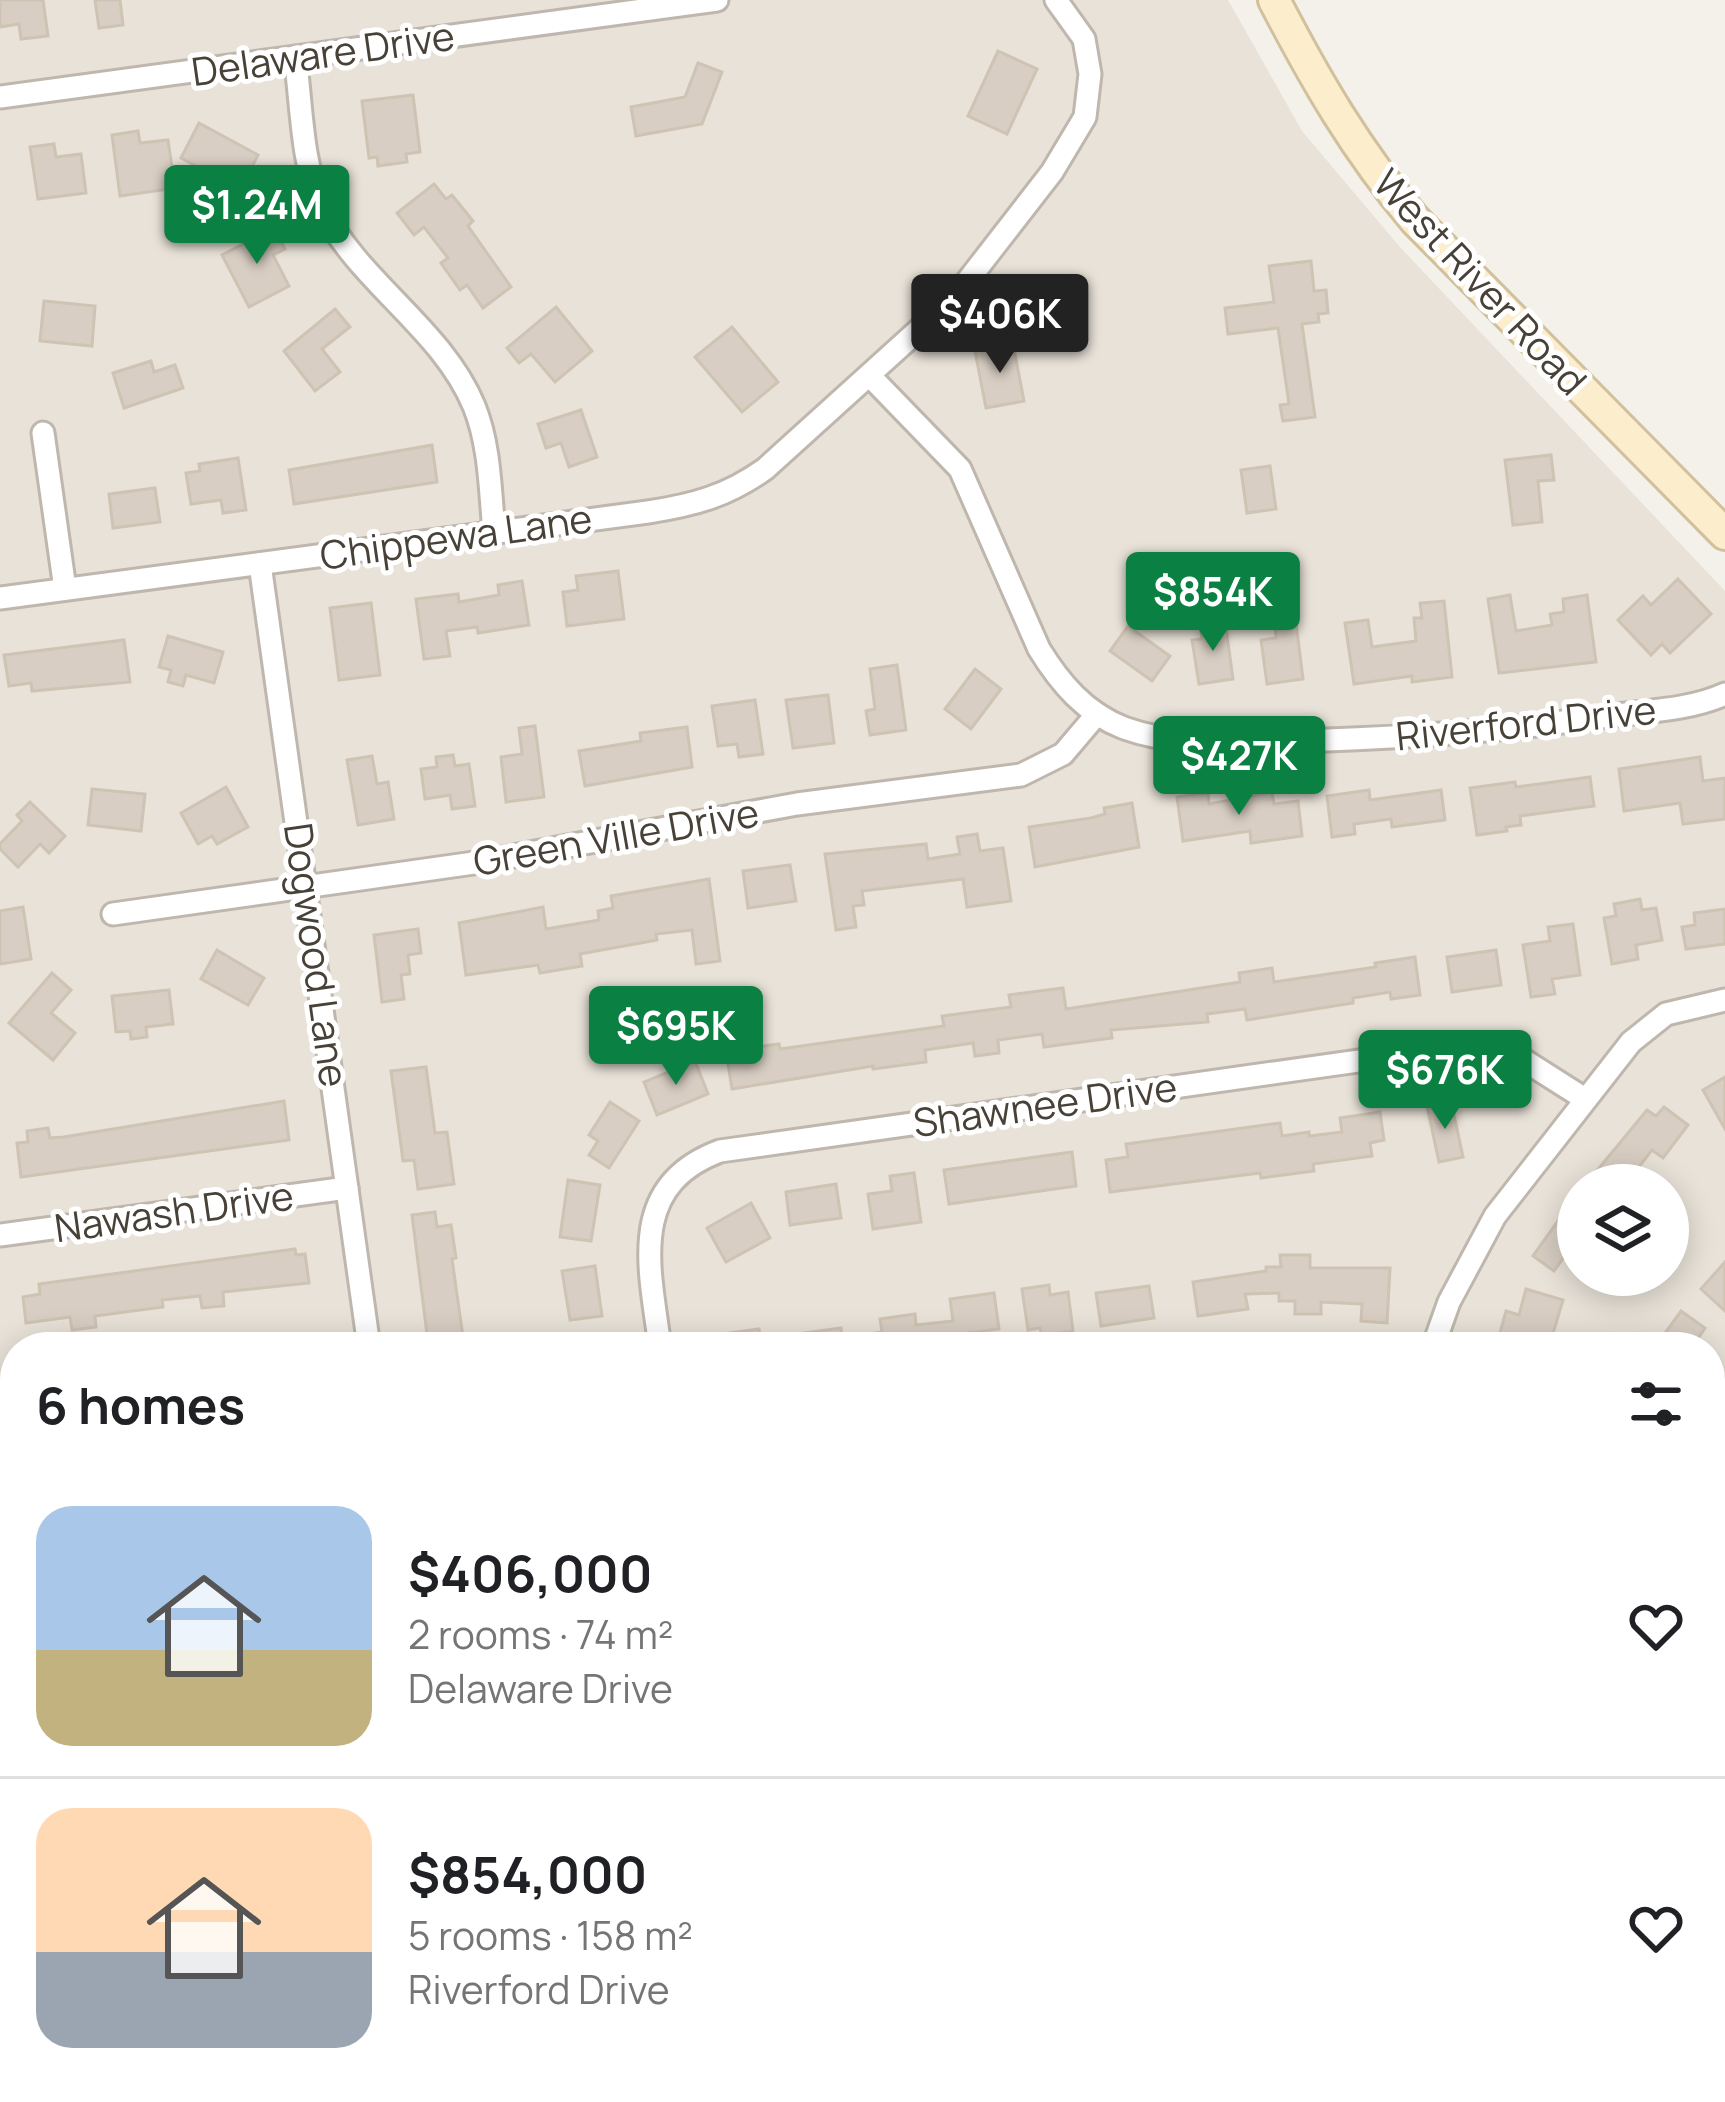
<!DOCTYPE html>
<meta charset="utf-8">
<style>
:root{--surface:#fff;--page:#f6f6f6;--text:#202124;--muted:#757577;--line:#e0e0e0;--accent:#0b8043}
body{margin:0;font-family:Manrope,sans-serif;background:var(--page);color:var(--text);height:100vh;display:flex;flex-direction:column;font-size:45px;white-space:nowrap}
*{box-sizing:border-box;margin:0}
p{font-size:39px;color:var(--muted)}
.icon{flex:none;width:66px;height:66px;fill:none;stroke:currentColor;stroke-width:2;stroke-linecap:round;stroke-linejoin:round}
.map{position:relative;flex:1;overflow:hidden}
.side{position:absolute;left:0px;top:1332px;width:1725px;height:771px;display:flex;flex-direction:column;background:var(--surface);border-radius:48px 48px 0 0;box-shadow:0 6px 30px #0003}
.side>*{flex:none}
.tools{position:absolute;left:1557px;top:1164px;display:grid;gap:24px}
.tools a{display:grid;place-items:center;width:132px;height:132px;border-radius:50%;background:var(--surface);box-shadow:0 6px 30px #0003;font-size:60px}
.price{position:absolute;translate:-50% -102px;padding:0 27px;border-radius:12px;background:var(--accent);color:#fff;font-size:39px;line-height:78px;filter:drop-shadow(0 3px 6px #0008)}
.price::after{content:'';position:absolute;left:50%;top:72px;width:36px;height:27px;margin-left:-18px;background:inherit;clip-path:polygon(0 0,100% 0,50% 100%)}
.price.active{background:#222;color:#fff}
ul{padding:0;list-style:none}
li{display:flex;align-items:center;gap:36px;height:300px;padding:0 36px}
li+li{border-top:3px solid var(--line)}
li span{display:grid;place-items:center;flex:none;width:336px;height:240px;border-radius:36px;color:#555}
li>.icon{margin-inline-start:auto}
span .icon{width:144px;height:144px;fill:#fffc;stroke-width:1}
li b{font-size:51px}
h2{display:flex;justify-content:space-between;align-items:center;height:144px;padding:0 36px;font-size:51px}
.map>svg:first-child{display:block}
</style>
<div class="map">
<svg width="1725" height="2102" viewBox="0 0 1725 2102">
<rect width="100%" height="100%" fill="#f4f0ea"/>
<path fill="#e8e2d8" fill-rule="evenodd" d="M0,0H1228L1302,131L1399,246L1725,591V2102H0ZM1578,1185H1668V1275H1578ZM15,1347H1710V2088H15Z"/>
<g fill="#d8cec3" stroke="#cfc3b3" stroke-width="3">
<polygon points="0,0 43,0 48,36 21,39 19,24 0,27"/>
<polygon points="95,0 120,0 123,25 99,28"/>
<polygon points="998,51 1037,69 1007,134 968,116"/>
<polygon points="698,63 722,72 702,124 636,136 631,107 685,97"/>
<polygon points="413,95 420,152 406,154 407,162 378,166 377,157 369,158 362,101"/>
<polygon points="199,123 258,155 240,190 181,158"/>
<polygon points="138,131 140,143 168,140 175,188 120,196 112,135"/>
<polygon points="54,144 56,157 81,154 86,193 38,199 30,147"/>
<polygon points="434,184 446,199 452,195 473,221 468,226 511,287 483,308 467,285 460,290 441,263 448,258 424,227 414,235 397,213"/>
<polygon points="274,228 285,249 273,255 289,286 249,307 222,255"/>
<polygon points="1311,261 1314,291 1326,290 1328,313 1318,314 1319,322 1302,324 1315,417 1283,421 1280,405 1289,404 1278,328 1228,334 1225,308 1274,302 1269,266"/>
<polygon points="44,301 95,306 92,346 40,341"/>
<polygon points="556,307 592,351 555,382 531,354 519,363 507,348"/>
<polygon points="335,309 350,327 322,349 340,372 315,391 284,351"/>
<polygon points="732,327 778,382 742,412 695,357"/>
<polygon points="1013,344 1024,401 986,408 975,351"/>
<polygon points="151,361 154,372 175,365 183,388 124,408 113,373"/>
<polygon points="581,410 597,457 569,467 561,443 546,448 538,424"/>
<polygon points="432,445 437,482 294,504 289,470"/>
<polygon points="1551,455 1554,480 1538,481 1542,522 1513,525 1505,460"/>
<polygon points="238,458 246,510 223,513 221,500 191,504 186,473 200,471 199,464"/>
<polygon points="1270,466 1276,509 1247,513 1241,470"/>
<polygon points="155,488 160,522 113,528 109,494"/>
<polygon points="618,571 624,619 567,626 563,592 578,590 576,576"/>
<polygon points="1678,579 1711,614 1670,653 1662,644 1651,655 1618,620 1643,596 1651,605"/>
<polygon points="522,581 529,625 478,633 477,627 446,631 450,656 424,659 416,599 458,594 459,602 499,595 498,585"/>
<polygon points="1510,595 1516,631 1552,625 1550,614 1564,612 1563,599 1587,595 1596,662 1499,673 1488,599"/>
<polygon points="1444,601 1452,677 1412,682 1412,676 1354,684 1345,623 1368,620 1372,647 1416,641 1414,618 1422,618 1420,603"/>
<polygon points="371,603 380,675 339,680 330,608"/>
<polygon points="1225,621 1233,679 1199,684 1192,640 1202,639 1200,624"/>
<polygon points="1296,623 1303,679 1267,684 1261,640 1276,638 1275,626"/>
<polygon points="1128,626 1170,656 1152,681 1110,651"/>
<polygon points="168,636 223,652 214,683 186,675 183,686 168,682 171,670 159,667"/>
<polygon points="124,640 130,682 32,691 31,683 9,686 4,655"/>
<polygon points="897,665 906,730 870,735 866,711 875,709 870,669"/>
<polygon points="975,669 1001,689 971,729 945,709"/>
<polygon points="828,695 834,743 793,748 786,700"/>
<polygon points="755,700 763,754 739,757 737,744 718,746 712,706"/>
<polygon points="535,726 544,797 506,802 501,757 522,754 519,728"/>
<polygon points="687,727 692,767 585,786 579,751 641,741 640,733"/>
<polygon points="453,755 455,766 469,764 475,806 452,809 450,795 425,799 421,769 437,767 436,757"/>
<polygon points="372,756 377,784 388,782 394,819 358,825 347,760"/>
<polygon points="1700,757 1703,781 1725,778 1725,819 1683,824 1680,803 1624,811 1619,769"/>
<polygon points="1590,777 1594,806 1520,816 1521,825 1506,827 1507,831 1477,835 1470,788 1515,782 1516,787"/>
<polygon points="226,787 248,827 217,844 212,836 198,844 181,813"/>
<polygon points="92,789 145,794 141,831 88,825"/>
<polygon points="1369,790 1370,800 1441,790 1445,820 1392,827 1391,819 1354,824 1355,834 1332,837 1327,796"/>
<polygon points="1272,792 1274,804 1298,801 1302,836 1251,843 1250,831 1183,841 1177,797 1208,793 1209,804"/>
<polygon points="30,802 65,836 49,853 40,844 18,867 0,849 0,844 22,821 17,815"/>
<polygon points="1132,803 1139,847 1035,867 1029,827 1091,818 1105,814 1104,808"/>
<polygon points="977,834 980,851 1003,848 1011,901 967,907 963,879 862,891 864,905 853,906 856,927 836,930 825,854 926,844 928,859 960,854 957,837"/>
<polygon points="790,865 796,901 748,908 743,871"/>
<polygon points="709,879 720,961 696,964 692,930 656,934 657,940 580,954 582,966 540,973 538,965 466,975 459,923 543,907 546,929 599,920 598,911 613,908 611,896"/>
<polygon points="1640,899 1642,910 1656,908 1662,940 1636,945 1638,959 1612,964 1604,918 1616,916 1614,904"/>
<polygon points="23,907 31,959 0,964 0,911"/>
<polygon points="1725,909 1725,944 1686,949 1682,927 1695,925 1694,913"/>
<polygon points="1573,924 1580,975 1552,979 1555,994 1531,997 1523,945 1550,941 1548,927"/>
<polygon points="418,929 421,953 408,955 410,974 401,975 404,999 382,1002 374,935"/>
<polygon points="217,950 264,978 248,1005 201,979"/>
<polygon points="1496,950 1501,985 1452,992 1447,957"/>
<polygon points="1415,957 1420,995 1391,999 1390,992 1353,998 1353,1003 1247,1020 1245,1009 1207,1014 1208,1022 1111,1030 1112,1038 1044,1047 1042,1034 998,1040 999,1053 975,1056 973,1043 925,1050 926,1062 873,1069 873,1066 732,1089 726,1051 779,1044 780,1049 944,1026 942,1016 1011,1007 1009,995 1063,988 1066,1009 1240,982 1239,973 1272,968 1274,982 1376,967 1375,963"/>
<polygon points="52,973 71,990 51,1013 75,1033 53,1060 9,1023"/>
<polygon points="169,990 173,1024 146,1027 147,1037 131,1039 130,1031 116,1032 112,996"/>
<polygon points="632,1029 642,1053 619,1062 609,1039"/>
<polygon points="695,1061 708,1094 657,1115 644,1082"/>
<polygon points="426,1067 435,1133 447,1132 454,1184 418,1189 414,1160 403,1161 391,1071"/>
<polygon points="1725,1077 1725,1129 1703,1090"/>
<polygon points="284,1101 289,1140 21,1177 17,1143 28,1142 27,1131 48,1128 50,1138 64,1137"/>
<polygon points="1451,1101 1463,1157 1439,1162 1427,1106"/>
<polygon points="610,1102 639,1121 609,1168 589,1155 598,1141 589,1135"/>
<polygon points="1664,1107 1688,1125 1663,1158 1652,1150 1625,1185 1585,1185 1647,1110 1656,1116"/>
<polygon points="1380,1112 1384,1140 1370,1143 1372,1156 1313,1164 1314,1171 1261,1178 1260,1173 1110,1192 1106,1160 1128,1157 1126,1144 1280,1123 1282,1136 1309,1132 1309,1136 1342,1132 1340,1118"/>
<polygon points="1072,1152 1076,1186 949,1204 944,1170"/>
<polygon points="914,1173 921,1222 873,1229 868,1194 892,1191 890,1176"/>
<polygon points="568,1180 600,1185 591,1241 560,1237"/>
<polygon points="836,1184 841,1218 790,1225 786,1192"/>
<polygon points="751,1203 770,1238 726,1262 707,1228"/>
<polygon points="1567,1208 1578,1216 1578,1257 1569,1250 1554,1271 1533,1256"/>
<polygon points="435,1212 437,1227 451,1225 456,1258 452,1259 463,1337 428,1342 412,1215"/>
<polygon points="295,1249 296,1255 305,1254 309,1283 223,1292 224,1306 202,1308 200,1296 162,1300 163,1307 95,1316 96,1327 72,1330 70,1317 26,1323 23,1297 40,1294 39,1284"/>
<polygon points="1280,1255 1310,1255 1310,1268 1390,1268 1387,1323 1361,1321 1362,1304 1321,1302 1321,1314 1295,1314 1295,1301 1279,1301 1279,1293 1245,1294 1248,1309 1198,1316 1193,1282 1266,1271 1266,1267 1281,1267"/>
<polygon points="1725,1262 1725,1311 1701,1289"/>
<polygon points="595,1266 602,1316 570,1320 562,1271"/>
<polygon points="1049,1285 1050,1295 1068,1292 1073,1331 1042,1336 1040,1328 1028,1330 1022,1289"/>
<polygon points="1149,1286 1154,1318 1101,1326 1096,1293"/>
<polygon points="1526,1289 1563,1300 1549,1347 1500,1333 1506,1311 1519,1315"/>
<polygon points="994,1293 999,1329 967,1333 969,1347 768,1347 767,1338 841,1328 842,1338 882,1332 880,1319 915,1314 916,1325 953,1321 950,1299"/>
<polygon points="1681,1311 1705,1328 1692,1347 1655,1347"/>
<polygon points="759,1329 762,1347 694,1347 694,1338"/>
<polygon points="9,1648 15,1719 0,1721 0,1649"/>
<polygon points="0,1746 9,1746 15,1788 15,1846 7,1847 0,1805"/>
<polygon points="15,1918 15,1974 6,1974 0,1920"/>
<polygon points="605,2088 607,2102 556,2102 555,2093"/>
<polygon points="809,2088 842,2088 844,2102 811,2102"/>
</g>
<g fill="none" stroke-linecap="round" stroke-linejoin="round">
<g stroke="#bfb7ad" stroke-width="27">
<g id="minor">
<path d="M295,57C302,106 301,165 323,210C360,283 442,329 474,406C490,445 490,490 494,532"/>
<polyline points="0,97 717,0"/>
<path d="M870,376L960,469L1039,649C1060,683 1085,713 1124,728C1179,748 1240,742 1297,741C1402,738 1504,731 1608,716C1646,711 1690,710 1725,694"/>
<polyline points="43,433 65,589"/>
<polyline points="260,564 369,1347"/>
<path d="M0,598L648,512C694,505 727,496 765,469L955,297L1052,172L1085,117L1090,74L1084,39L1056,0"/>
<polyline points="113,914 481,862 797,804 1021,775 1063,754 1097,714"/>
<polyline points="0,1235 347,1188"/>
<path d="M660,1347C650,1269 626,1186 720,1151L1465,1046L1511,1052L1585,1099"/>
<polyline points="1433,1347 1449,1302 1495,1216 1631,1042 1666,1014 1725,1000"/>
<polyline points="1710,1427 1725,1389"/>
<polyline points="0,1534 15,1532"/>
<path d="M1710,1672C1717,1726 1725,1788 1710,1840"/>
<polyline points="0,2085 36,2102"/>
<polyline points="658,2088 660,2102"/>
<polyline points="105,2102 209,2088"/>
</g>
</g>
<g stroke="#d1c09c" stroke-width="36">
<path id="secondary" d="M1274,0C1316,81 1356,150 1415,220L1725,534"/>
</g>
<use href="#minor" stroke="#fff" stroke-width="21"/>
<use href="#secondary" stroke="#fcedcc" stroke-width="30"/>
</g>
<g text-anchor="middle" stroke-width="10" stroke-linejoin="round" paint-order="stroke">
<g font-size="39" fill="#474138" stroke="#fff">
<text transform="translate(323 54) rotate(-8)" y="14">Delaware Drive</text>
<text transform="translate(1480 282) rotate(47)" y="14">West River Road</text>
<text transform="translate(456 537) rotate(-8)" y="14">Chippewa Lane</text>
<text transform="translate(1526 723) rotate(-6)" y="14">Riverford Drive</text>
<text transform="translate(616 837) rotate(-10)" y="14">Green Ville Drive</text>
<text transform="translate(316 955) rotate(82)" y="14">Dogwood Lane</text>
<text transform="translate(1045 1105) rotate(-8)" y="14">Shawnee Drive</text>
<text transform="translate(174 1212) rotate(-8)" y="14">Nawash Drive</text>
</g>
</g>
</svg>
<div class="tools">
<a><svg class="icon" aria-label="layers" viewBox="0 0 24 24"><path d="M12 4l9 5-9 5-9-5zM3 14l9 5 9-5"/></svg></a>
</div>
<b class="price" style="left:257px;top:267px">$1.24M</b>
<b class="price active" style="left:1000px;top:376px">$406K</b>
<b class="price" style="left:1213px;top:654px">$854K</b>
<b class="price" style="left:1239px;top:818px">$427K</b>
<b class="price" style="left:676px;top:1088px">$695K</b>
<b class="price" style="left:1445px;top:1132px">$676K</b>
<section class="side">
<h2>6 homes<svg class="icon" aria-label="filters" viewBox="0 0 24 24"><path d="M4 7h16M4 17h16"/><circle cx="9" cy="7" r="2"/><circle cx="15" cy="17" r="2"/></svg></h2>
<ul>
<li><span style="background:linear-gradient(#a9c7e8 60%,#c2b280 0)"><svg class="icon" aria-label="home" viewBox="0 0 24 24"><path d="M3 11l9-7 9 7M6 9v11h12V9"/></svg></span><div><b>$406,000</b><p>2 rooms · 74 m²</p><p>Delaware Drive</p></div><svg class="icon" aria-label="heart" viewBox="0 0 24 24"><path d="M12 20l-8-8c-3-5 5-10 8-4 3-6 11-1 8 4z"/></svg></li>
<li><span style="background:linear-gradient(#ffd9b3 60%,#9aa5b1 0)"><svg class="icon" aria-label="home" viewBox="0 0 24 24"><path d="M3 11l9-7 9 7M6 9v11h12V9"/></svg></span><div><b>$854,000</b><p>5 rooms · 158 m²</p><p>Riverford Drive</p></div><svg class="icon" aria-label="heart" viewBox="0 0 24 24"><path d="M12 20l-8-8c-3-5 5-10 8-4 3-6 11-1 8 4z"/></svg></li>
</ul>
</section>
</div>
